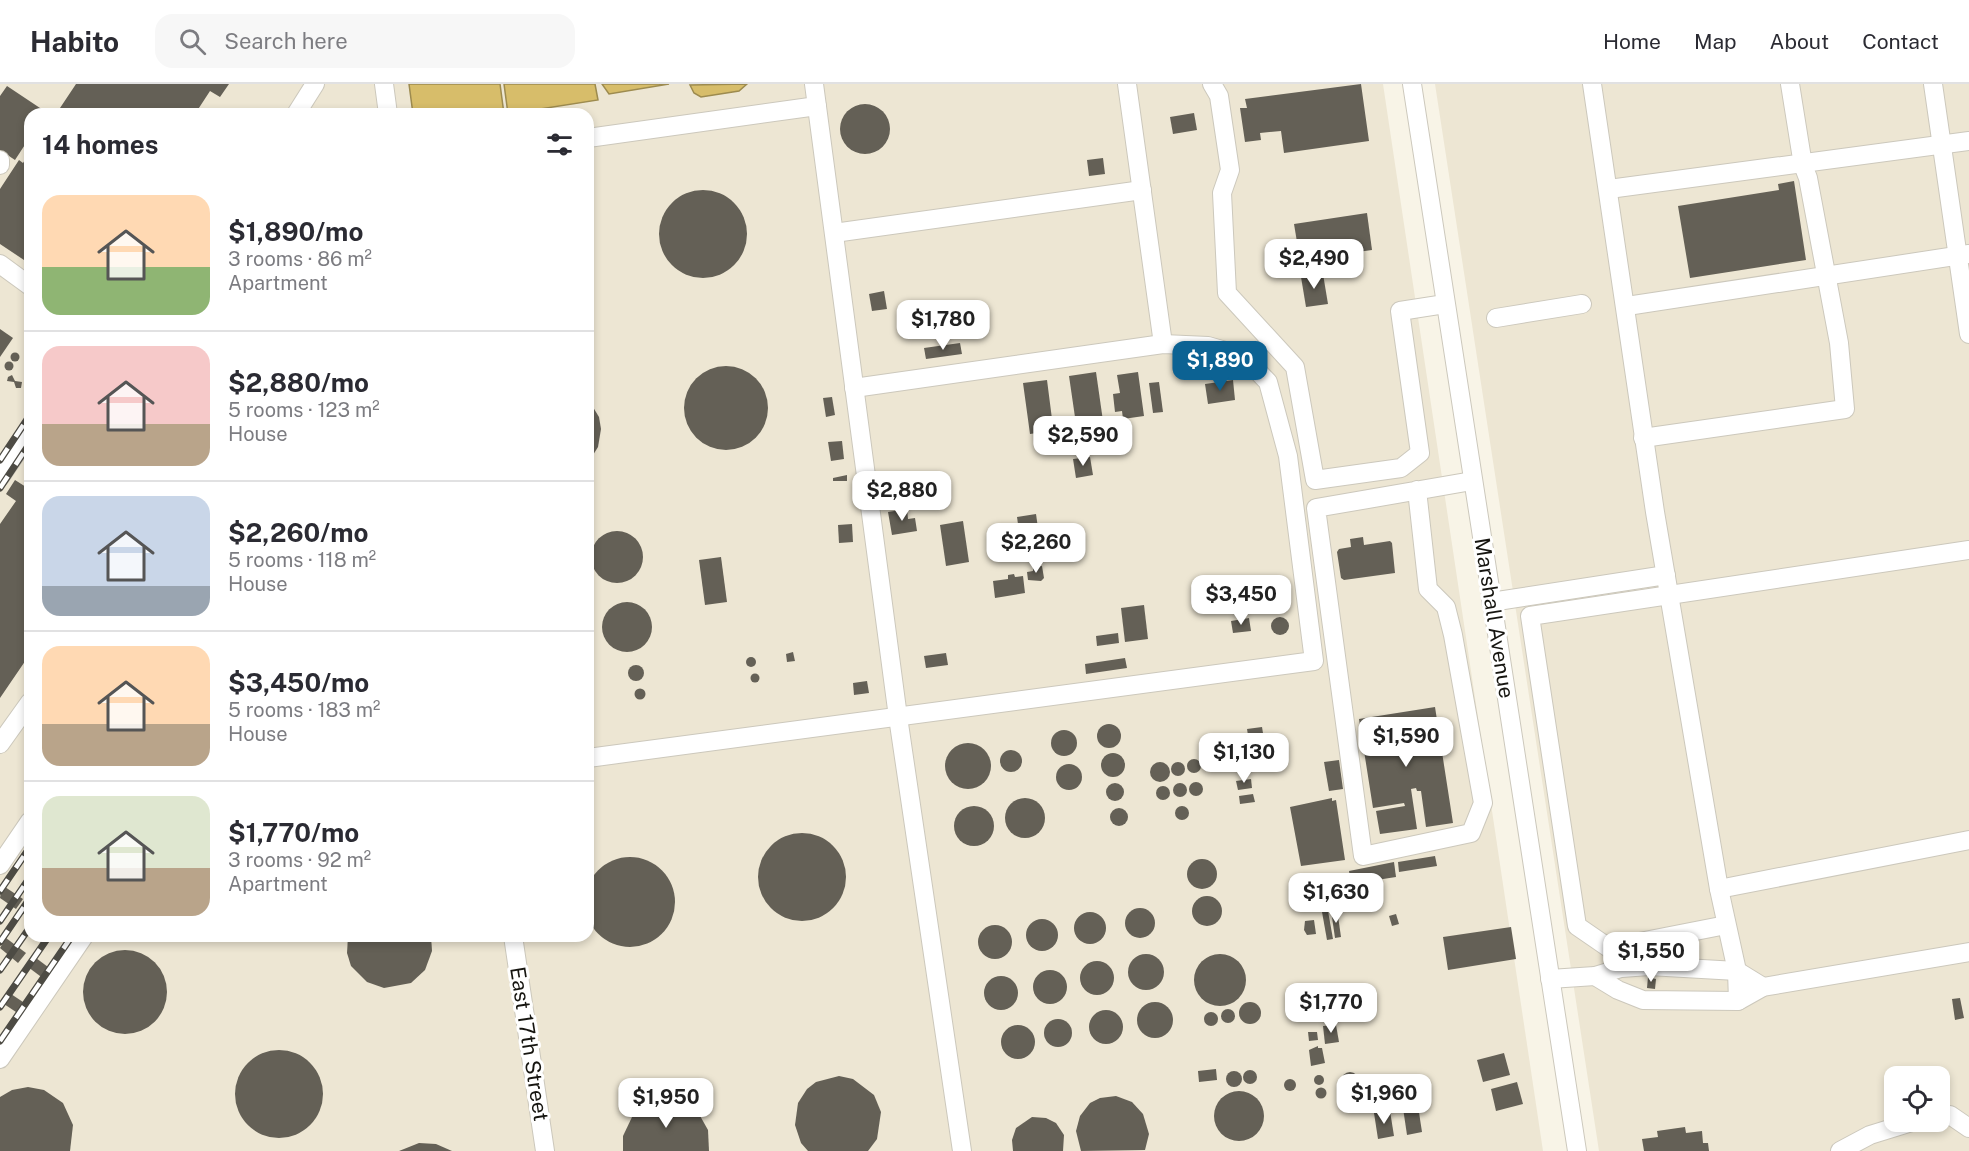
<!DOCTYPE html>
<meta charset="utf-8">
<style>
:root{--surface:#fff;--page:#f7f7f7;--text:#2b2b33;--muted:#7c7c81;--line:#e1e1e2;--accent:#0c6293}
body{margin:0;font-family:"Public Sans",sans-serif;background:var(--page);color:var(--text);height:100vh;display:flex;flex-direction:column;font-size:22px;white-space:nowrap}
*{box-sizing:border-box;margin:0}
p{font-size:20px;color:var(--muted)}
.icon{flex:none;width:33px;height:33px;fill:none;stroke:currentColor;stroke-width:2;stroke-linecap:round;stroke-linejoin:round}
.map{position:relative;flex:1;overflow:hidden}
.details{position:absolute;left:24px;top:24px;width:570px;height:834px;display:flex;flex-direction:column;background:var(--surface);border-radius:18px;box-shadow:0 3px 9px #0003}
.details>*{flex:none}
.buttons{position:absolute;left:1884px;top:982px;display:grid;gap:12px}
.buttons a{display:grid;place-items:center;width:66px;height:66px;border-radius:12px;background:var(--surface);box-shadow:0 3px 9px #0003;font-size:30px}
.price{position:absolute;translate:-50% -51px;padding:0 14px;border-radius:12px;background:#fff;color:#222;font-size:20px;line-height:39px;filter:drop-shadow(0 2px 3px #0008)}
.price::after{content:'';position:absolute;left:50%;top:36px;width:18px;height:14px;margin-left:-9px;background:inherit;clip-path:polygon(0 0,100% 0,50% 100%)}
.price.selected{background:var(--accent);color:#fff}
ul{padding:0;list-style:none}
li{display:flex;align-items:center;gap:18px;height:150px;padding:0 18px}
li+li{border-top:2px solid var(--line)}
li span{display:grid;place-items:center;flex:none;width:168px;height:120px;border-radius:18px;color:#555}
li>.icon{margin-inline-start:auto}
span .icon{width:72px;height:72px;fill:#fffc;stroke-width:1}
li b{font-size:26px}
h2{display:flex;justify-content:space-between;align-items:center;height:72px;padding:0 18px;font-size:26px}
header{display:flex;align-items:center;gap:36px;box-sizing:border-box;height:84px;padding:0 30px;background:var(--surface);border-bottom:2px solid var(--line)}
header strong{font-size:28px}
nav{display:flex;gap:33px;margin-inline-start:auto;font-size:21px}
.search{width:420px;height:54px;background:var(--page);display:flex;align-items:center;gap:15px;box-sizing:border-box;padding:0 21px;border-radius:18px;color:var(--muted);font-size:22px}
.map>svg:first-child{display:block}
</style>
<header>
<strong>Habito</strong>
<div class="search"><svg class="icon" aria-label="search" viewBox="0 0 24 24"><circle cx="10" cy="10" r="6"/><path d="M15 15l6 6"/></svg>Search here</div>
<nav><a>Home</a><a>Map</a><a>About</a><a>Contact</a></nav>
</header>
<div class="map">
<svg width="1969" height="1067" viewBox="0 0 1969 1067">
<rect width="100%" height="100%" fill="#f8f4e7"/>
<g fill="#ede6d3" fill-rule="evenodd">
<path d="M0,0H1383L1543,1067H0ZM30,30H588V852H30Z"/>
<path d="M1435,0H1969V1067H1599ZM1894,993H1940V1038H1894Z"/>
</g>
<g fill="#d7bd6a" stroke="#9d8b4f" stroke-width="1.5">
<polygon points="409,0 500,0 504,30 413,30"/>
<polygon points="504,0 595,0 598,16 508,30"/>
<polygon points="602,0 669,0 609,10"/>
<polygon points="747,0 739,7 701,13 694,9 690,1"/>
</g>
<g fill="#646056">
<polygon points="76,0 229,0 220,13 210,7 195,30 56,30"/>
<polygon points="1361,0 1369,57 1284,69 1281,47 1260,49 1261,56 1245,58 1240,24 1247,24 1245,15"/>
<polygon points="7,2 46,28 30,30 30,53 15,76 0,66 0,12"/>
<circle cx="865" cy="45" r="25"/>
<polygon points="1194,29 1197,46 1173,50 1170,33"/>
<polygon points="30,68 30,180 0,160 0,105 19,76 23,79"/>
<polygon points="1103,74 1105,90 1089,92 1087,76"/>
<polygon points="1794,97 1806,176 1690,194 1678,122 1779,106 1778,100"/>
<circle cx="703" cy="150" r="44"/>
<polygon points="1367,129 1372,166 1300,176 1294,140"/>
<polygon points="1323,190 1328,220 1306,223 1301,193"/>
<polygon points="884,207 887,225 872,227 869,210"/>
<polygon points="0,245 13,254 0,273"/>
<polygon points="960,259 962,270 926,275 924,264"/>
<circle cx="15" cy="273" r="4.5"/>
<circle cx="9" cy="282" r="4.5"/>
<circle cx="726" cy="324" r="42"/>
<polygon points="1096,288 1103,337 1076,340 1069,292"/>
<polygon points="1138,288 1144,332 1123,335 1122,327 1115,328 1113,310 1120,309 1117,291"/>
<polygon points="12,291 15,297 22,298 21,304 16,304 14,298 7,297 8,293"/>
<polygon points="1047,296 1052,335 1048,335 1050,347 1030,350 1023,299"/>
<polygon points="1233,296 1235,316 1208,320 1205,300"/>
<polygon points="1159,298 1163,328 1153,329 1149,299"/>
<polygon points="832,313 835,331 826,333 823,314"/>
<polygon points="588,315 599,333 601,345 598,363 588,379"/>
<polygon points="1063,354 1073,354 1073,361 1064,362"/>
<polygon points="842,357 844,375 831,377 828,358"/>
<polygon points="1090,373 1093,391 1076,394 1073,375"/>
<polygon points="847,391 847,397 833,397 833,394"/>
<polygon points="15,396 26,403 30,397 30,551 24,561 30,565 30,570 0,614 0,440 16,417 6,410"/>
<polygon points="907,425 908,435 915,434 917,447 892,451 888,428"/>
<polygon points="1036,430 1038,444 1019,447 1017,433"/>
<polygon points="963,437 969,478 946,482 940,441"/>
<polygon points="852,440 853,458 839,459 838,441"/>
<circle cx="617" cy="473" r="26"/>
<polygon points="1363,453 1364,461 1390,457 1392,459 1395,489 1344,496 1341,494 1337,468 1339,465 1351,463 1350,455"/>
<polygon points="721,473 727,518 705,521 699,476"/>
<polygon points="1042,482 1044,494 1041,497 1028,496 1027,488 1033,487 1033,483"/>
<polygon points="1014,490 1015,493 1023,492 1025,509 995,514 993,497 1008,495 1008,491"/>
<circle cx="1277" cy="519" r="9"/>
<circle cx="627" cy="543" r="25"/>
<polygon points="1144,521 1148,555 1125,558 1121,524"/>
<circle cx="1280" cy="542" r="9"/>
<polygon points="1249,534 1251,547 1233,549 1231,537"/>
<polygon points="1118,549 1119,559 1097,562 1096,552"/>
<polygon points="793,568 795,577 787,578 786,570"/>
<polygon points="946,569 948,581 926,584 924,572"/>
<circle cx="751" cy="578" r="5"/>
<polygon points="1125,574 1127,584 1086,590 1085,580"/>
<circle cx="636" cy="589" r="8"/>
<circle cx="755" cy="594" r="4.5"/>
<polygon points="867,597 869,609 854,611 853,599"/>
<circle cx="640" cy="610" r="5.5"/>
<polygon points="1435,623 1453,739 1426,743 1421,707 1417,707 1416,704 1411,705 1417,745 1380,750 1376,727 1405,722 1404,719 1373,724 1359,635"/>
<circle cx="1109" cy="652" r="12"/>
<polygon points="1262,643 1268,680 1253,683 1247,645"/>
<circle cx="1064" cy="659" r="13"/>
<circle cx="968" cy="682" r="23"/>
<circle cx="1011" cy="677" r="11"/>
<circle cx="1113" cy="681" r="12"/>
<circle cx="1194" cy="682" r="7"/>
<polygon points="1339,676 1343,705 1329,707 1324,678"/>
<circle cx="1160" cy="688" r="10"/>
<circle cx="1178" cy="685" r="7"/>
<circle cx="1069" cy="693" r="13"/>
<polygon points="1251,695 1252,704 1238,706 1236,697"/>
<circle cx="1196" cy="705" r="7"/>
<circle cx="1180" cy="706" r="7"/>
<circle cx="1115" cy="708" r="9"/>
<circle cx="1163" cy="709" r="7"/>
<polygon points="1253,710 1255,718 1240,720 1239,712"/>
<circle cx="1025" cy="734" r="20"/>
<polygon points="1332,714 1332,717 1336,716 1345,776 1301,782 1290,723"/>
<circle cx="974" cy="742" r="20"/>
<circle cx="1182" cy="729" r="7"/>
<circle cx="1119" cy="733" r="9"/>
<circle cx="802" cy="793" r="44"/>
<polygon points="26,765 30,768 30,782 20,775"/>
<polygon points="1435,772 1437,782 1399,788 1398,778"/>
<circle cx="630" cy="818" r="45"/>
<circle cx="1202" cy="790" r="15"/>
<polygon points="1394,778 1396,793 1351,800 1349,787"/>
<polygon points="2,801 23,815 16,825 0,814"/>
<circle cx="1207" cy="827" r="15"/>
<polygon points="30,817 30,834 22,829"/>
<circle cx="1140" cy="839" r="15"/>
<polygon points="1337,825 1341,853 1335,854 1331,826"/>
<polygon points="1328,827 1333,855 1327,856 1322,828"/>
<circle cx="1090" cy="844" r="16"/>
<polygon points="1396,830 1399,840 1392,842 1389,832"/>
<circle cx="1042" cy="851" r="16"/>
<polygon points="1314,836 1316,850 1307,851 1304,846 1305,837"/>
<circle cx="995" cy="858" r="17"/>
<polygon points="1511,843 1516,875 1448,886 1443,853"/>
<polygon points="57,852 80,852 73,863"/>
<polygon points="348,852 431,852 432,867 425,886 411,899 384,904 367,898 351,882 347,869"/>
<polygon points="6,854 26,869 18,879 0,864"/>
<circle cx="125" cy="908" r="42"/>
<circle cx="1220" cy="896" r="26"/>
<circle cx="1146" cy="888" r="18"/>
<polygon points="36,874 56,889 48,898 28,883"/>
<circle cx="1097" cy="894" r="17"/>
<circle cx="1050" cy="903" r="17"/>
<circle cx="1001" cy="909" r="17"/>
<polygon points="1648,893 1656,895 1655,905 1647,904"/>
<polygon points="11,910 32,924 25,934 4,920"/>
<polygon points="1960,914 1964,934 1955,936 1952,915"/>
<circle cx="1155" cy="936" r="18"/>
<circle cx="1250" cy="929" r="11"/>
<circle cx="1228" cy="932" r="7"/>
<circle cx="1106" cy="943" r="17"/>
<circle cx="1211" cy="935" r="7"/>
<circle cx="1058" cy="949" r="14"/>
<polygon points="1336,941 1339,958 1325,960 1323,942"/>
<circle cx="1018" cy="958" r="17"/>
<polygon points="1308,948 1317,948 1318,956 1309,957"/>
<polygon points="1318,962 1318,964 1322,964 1325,979 1311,982 1309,966"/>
<circle cx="279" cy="1010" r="44"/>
<polygon points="1504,969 1510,991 1483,998 1477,976"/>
<polygon points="1216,985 1217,996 1199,998 1198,987"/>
<circle cx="1250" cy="993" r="7"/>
<circle cx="1234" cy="995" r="8"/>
<circle cx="1350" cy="997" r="9"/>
<circle cx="1319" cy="996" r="5"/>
<polygon points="839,992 853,995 874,1011 881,1028 877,1055 868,1067 808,1067 801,1059 795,1041 798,1019 807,1005 816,998"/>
<circle cx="1290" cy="1001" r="6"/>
<polygon points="1517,998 1523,1020 1496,1027 1491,1005"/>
<polygon points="28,1003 44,1006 63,1019 73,1041 70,1067 0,1067 0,1013 12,1006"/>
<circle cx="1321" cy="1009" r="5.5"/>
<circle cx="1239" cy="1032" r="25"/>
<polygon points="1116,1012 1132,1018 1143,1030 1149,1050 1145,1066 1081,1067 1076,1047 1080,1032 1090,1019 1100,1014"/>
<polygon points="669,1015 682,1018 699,1030 708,1046 709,1067 623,1067 623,1052 633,1031 645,1021"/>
<polygon points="1418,1022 1422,1048 1407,1051 1403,1024"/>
<polygon points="1390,1027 1394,1052 1378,1055 1374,1029"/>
<polygon points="1032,1033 1046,1034 1056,1039 1064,1051 1063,1067 1013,1067 1012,1056 1016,1044"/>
<polygon points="1685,1043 1686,1049 1702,1047 1703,1059 1708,1059 1709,1067 1644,1067 1642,1055 1658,1053 1657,1047"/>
<polygon points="419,1059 436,1060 452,1067 399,1067"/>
</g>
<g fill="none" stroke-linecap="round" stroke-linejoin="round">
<g stroke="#ccc8bc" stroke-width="20">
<g id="minor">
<polyline points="384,0 388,30"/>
<polyline points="814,0 898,633 962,1067"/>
<polyline points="1127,0 1163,260"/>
<polyline points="1212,0 1219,12 1230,86 1222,109 1227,209 1295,283 1315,396 1401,384 1420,369 1400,227 1445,220"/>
<polyline points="1412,0 1577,1067"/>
<polyline points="1592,0 1655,428 1719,805 1737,887 1738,917"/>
<polyline points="1933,0 1969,250"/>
<polyline points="296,30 315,0"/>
<polyline points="588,54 817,22"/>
<polyline points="0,76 0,81"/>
<polyline points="1609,105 1969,57"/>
<polyline points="834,149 1142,106"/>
<polyline points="0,180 30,202"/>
<polyline points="1627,222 1969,170"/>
<polyline points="1496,234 1582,220"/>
<polyline points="1643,354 1845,325 1839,259 1808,94 1803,81 1790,0"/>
<polyline points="0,393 30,349"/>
<polyline points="1417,406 1428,505 1446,523 1453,551 1483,719 1471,749 1363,772 1316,424 1472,397"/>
<polyline points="1491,518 1666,491"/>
<polyline points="0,660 30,618"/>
<polyline points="588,674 1314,577 1288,372 1268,298 1243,272 1208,262 1163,260 854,304"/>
<polyline points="0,781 30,737"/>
<polyline points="1719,805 1969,756"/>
<polyline points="1726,841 1609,864 1577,842 1530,532 1969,466"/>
<polyline points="513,852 545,1067"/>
<polyline points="1595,892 1618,906 1643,916 1738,917 1763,903 1969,868"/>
<polyline points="1550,895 1595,892 1621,884 1649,882 1737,887 1763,903"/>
<polyline points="0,975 84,852"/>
<polyline points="1940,1032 1950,1031 1969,1044"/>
<polyline points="1840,1067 1870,1051 1912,1038"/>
</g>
</g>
<use href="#minor" stroke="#fff" stroke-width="18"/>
<g stroke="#4d4b44" stroke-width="7">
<g id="rail">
<polyline points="0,376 30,331"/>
<polyline points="0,404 30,359"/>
<polyline points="0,807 30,763"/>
<polyline points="0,837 30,793"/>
<polyline points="0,858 30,814"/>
<polyline points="0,886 30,843"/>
<polyline points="0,923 49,852"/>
<polyline points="0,957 72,852"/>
</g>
</g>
<use href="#rail" stroke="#fff" stroke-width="4.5" stroke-dasharray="14" stroke-linecap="butt"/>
</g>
<g text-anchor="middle" stroke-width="6" stroke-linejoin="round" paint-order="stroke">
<g font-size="21" fill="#161510" stroke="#fff">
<text transform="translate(1494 534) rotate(81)" y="7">Marshall Avenue</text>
<text transform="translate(529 960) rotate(81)" y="7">East 17th Street</text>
</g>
</g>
</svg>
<div class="buttons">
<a><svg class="icon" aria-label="locate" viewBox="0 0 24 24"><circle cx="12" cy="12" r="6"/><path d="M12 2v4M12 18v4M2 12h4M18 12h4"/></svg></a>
</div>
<b class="price" style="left:1314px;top:206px">$2,490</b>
<b class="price" style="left:943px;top:267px">$1,780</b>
<b class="price selected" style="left:1220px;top:308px">$1,890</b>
<b class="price" style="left:1083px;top:383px">$2,590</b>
<b class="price" style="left:902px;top:438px">$2,880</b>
<b class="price" style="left:1036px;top:490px">$2,260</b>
<b class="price" style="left:1241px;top:542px">$3,450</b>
<b class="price" style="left:1406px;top:684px">$1,590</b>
<b class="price" style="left:1244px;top:700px">$1,130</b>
<b class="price" style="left:1336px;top:840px">$1,630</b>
<b class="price" style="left:1651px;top:899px">$1,550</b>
<b class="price" style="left:1331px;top:950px">$1,770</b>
<b class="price" style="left:1384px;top:1041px">$1,960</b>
<b class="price" style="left:666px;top:1045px">$1,950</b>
<section class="details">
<h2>14 homes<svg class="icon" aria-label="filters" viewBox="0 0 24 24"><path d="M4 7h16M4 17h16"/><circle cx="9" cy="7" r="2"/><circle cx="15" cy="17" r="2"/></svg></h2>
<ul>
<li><span style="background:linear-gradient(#ffd9b3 60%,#8fb573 0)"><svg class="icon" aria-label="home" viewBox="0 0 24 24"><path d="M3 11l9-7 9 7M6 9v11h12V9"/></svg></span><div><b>$1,890/mo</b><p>3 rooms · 86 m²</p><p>Apartment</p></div></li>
<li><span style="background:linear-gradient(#f6c9c9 65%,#b9a48a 0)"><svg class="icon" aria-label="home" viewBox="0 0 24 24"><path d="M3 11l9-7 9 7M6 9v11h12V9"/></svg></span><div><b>$2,880/mo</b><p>5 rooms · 123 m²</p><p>House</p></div></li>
<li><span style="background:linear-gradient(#c9d6e8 75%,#9aa5b1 0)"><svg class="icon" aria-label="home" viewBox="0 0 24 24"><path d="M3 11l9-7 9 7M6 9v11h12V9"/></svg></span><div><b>$2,260/mo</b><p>5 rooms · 118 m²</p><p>House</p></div></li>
<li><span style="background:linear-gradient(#ffd9b3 65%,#b9a48a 0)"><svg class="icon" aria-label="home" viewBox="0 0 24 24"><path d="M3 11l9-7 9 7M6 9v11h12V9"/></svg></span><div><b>$3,450/mo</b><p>5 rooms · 183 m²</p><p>House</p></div></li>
<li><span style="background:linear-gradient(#dfe7d0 60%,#b9a48a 0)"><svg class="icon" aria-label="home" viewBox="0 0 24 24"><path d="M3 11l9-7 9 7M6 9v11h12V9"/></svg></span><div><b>$1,770/mo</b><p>3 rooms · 92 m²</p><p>Apartment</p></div></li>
</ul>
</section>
</div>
